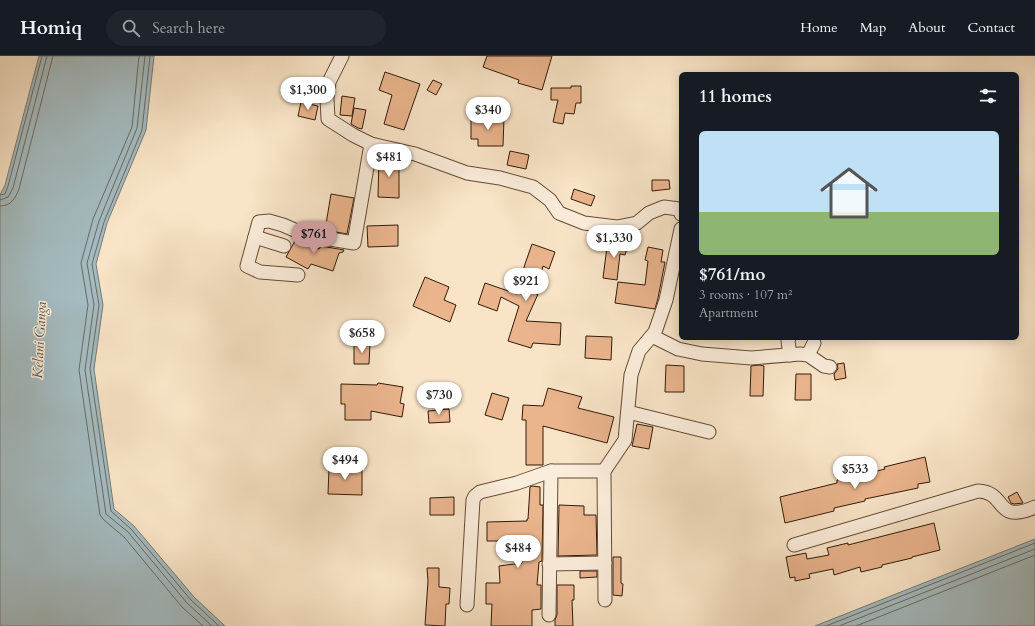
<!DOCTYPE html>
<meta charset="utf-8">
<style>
:root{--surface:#171b24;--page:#20242c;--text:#f1f3f6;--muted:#9ea1a6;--line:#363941;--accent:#c59692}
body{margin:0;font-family:Cardo,serif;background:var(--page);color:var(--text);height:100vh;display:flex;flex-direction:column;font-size:15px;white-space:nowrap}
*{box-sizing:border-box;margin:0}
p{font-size:13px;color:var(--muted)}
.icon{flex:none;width:22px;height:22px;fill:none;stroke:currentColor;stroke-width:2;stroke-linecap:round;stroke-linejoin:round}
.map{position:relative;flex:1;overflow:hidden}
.panel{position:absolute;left:679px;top:16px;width:340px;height:268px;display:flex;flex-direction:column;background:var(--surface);border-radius:6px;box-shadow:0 2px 10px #0003}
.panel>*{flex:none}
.price{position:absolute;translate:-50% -34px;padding:0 9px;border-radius:14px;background:#fff;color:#222;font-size:13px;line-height:26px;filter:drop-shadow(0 1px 2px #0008)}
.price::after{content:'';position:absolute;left:50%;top:24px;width:12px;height:9px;margin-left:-6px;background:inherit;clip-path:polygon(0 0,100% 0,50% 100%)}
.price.on{background:var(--accent);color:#111}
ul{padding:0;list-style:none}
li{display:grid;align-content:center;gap:8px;height:212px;padding:0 20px}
li span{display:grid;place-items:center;height:124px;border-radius:6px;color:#555}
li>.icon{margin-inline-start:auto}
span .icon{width:72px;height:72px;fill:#fffc;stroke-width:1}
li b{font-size:17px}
h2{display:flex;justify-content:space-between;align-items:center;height:48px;padding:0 20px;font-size:17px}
header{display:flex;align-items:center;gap:24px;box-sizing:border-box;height:56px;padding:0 20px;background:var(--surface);border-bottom:1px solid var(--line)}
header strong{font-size:19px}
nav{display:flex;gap:22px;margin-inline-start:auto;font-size:14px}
.search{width:280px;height:36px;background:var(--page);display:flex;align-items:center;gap:10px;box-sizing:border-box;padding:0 14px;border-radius:22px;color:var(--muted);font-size:15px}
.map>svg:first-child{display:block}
</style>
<header>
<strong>Homiq</strong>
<div class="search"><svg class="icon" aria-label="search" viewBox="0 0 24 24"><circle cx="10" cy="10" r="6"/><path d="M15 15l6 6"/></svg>Search here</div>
<nav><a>Home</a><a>Map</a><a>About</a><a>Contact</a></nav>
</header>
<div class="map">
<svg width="1035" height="570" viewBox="0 0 1035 570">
<rect width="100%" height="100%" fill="#f9e4c7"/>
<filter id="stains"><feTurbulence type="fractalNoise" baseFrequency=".005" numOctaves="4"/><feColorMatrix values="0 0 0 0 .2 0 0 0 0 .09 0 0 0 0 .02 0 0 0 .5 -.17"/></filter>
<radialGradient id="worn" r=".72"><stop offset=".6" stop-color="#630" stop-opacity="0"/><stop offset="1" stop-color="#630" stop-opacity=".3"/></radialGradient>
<g fill="#a4bbc0" stroke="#767b76">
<polygon points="39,0 154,0 146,74 107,167 96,208 103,249 94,313 114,453 134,470 194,541 225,570 0,570 0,139 5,129"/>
<polygon points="1035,483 1035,570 815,570"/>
</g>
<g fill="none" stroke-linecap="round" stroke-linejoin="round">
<g stroke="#6a6a64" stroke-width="1">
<polyline points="139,0 132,71 93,163 81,207 88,249 79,314 100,459 104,464 124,481 182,551 203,570"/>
<polyline points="145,0 137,72 99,165 87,207 94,249 85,314 106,458 128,476 187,547 212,570"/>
<polyline points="150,0 142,74 104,166 92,208 99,249 90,313 111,455 131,473 191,544 219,570"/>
<polyline points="0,139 5,138 8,130 42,0"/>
<polyline points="0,144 8,141 13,132 47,0"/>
<path d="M0,150C11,150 15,143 19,133L53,0"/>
<polyline points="826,570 1035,487"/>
<polyline points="839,570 1035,493"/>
<polyline points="856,570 1035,499"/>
</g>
</g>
<g fill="#eab48d" stroke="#311a07">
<polygon points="487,0 552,0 542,34 518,27 519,24 483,11"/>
<polygon points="385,16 420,28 404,74 384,68 392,39 379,34"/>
<polygon points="433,24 442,28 436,39 427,34"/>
<polygon points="571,30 581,30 581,47 576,47 574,58 565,57 563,68 553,66 558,44 551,44 551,32 571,32"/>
<polygon points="342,40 355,42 352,60 340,59"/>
<polygon points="301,46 318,50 315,64 298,60"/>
<polygon points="354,52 366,54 362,73 358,72 351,68"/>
<polygon points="471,61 504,62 503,90 478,90 478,83 471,83"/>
<polygon points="510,95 529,99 526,113 507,109"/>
<polygon points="379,100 399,103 399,142 378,141"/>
<polygon points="652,124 669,124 670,133 652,135"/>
<polygon points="574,133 595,140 591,150 571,143"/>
<polygon points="331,138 354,142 347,178 325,174"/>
<polygon points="398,169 398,190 368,191 367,170"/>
<polygon points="296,183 309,188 319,193 321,190 344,194 343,196 339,197 333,215 311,208 308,213 286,201"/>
<polygon points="608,183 628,188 625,199 620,198 617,224 603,222"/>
<polygon points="532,188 555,196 549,213 543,210 536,238 538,238 526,265 561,267 560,289 533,287 531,292 508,285 519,250 501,241 497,255 478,248 485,227 517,238 525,208"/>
<polygon points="648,191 663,194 661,206 665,206 658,242 655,253 615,247 618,226 645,229 648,205 645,204"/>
<polygon points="425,221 449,231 444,244 456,249 450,266 413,250"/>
<polygon points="586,280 612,281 611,304 585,302"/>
<polygon points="354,288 370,288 369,308 354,308"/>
<polygon points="844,307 846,322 835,324 834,318 838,313 837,308"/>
<polygon points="666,309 684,310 684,336 665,336"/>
<polygon points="759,309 764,310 763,340 750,340 751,310"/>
<polygon points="796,318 811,318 811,344 795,344"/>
<polygon points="378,327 403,331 400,347 404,348 402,361 371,355 371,364 345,364 345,348 341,348 341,328 377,329"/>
<polygon points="548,332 582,341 578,352 614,361 607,387 543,370 543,409 526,409 526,364 522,364 523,349 543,350"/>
<polygon points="492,337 509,342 502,364 485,359"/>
<polygon points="449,353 450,366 429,367 428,355"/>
<polygon points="637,368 653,371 649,393 632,390"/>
<polygon points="925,401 930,426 918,428 918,432 865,443 865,445 834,452 834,455 785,467 780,441 837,427 837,424 873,416 885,413 884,411"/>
<polygon points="329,412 362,412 362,439 328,438"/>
<polygon points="532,430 540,431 540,449 543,449 542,505 539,506 537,529 541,529 541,553 532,554 532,570 491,570 492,548 486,548 486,527 500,527 499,510 522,507 523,485 487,485 487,466 527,465 527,463 528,463 530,431"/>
<polygon points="1017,436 1023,447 1014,448 1011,447 1008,441"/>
<polygon points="454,441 454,459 430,459 430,442"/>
<polygon points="559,449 584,450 584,459 596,459 597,499 558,500"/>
<polygon points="934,467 940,494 912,501 912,502 882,509 882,511 861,516 860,511 834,519 833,513 809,518 810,522 795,525 795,521 790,522 786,501 806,497 807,503 829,499 827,492 848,487 848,489"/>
<polygon points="613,501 621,501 621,527 623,528 622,540 613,539"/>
<polygon points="427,512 439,512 439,531 450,532 449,548 446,548 445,570 425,569 428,525"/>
<polygon points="580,515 597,515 597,521 580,522"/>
<polygon points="557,529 574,529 574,544 572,544 573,570 555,570 555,564 557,559"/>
</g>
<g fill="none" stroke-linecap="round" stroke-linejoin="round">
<g stroke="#634c37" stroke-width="15">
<g id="street">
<polyline points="342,0 329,26 327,42 328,63 353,79 371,88 415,98 467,117 500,122 533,131 550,144 559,157 584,167 617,171 637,167 649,157 664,151 679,153 681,158"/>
<polyline points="255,181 284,190"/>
<polyline points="298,219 260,216 247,210 259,166 269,165 283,169 306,179 354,187 371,88"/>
<polyline points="652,280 678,293 702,298 751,302 800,298 808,299 824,310 830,311"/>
<polyline points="789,282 788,285 790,299"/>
<polyline points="808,299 814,287"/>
<polyline points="628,356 709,376"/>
<path d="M794,489L978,435C1008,436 994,469 1035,451"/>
<polyline points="549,508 605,507"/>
<polyline points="605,544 604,415 625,384 631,319 639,295 655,276 666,244 681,173"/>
<polyline points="467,549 473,444 475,440 480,436 517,427 551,415 604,415"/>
<polyline points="549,559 551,415"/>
</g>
</g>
<use href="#street" stroke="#fbeddb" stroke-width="13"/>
</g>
<g text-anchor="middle" stroke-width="3" stroke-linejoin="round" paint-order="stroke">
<g font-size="14" font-style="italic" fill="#595248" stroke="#fbeddb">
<text transform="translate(39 284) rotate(-87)" y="5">Kelani Ganga</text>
</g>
</g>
<rect width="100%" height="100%" filter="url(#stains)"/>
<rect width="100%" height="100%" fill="url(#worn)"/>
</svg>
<b class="price" style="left:308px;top:55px">$1,300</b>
<b class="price" style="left:488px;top:75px">$340</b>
<b class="price" style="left:389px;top:122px">$481</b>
<b class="price on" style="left:314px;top:199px">$761</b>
<b class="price" style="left:614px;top:203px">$1,330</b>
<b class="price" style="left:526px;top:246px">$921</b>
<b class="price" style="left:362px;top:298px">$658</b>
<b class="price" style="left:439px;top:360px">$730</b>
<b class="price" style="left:345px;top:425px">$494</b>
<b class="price" style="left:855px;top:434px">$533</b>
<b class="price" style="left:518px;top:513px">$484</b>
<section class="panel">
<h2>11 homes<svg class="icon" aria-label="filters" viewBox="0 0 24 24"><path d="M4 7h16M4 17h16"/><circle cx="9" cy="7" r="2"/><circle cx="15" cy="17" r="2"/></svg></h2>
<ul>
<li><span style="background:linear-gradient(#bfe0f5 65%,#8fb573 0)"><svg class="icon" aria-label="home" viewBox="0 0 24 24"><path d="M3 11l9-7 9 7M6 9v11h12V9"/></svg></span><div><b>$761/mo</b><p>3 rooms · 107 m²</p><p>Apartment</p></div></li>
</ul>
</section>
</div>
